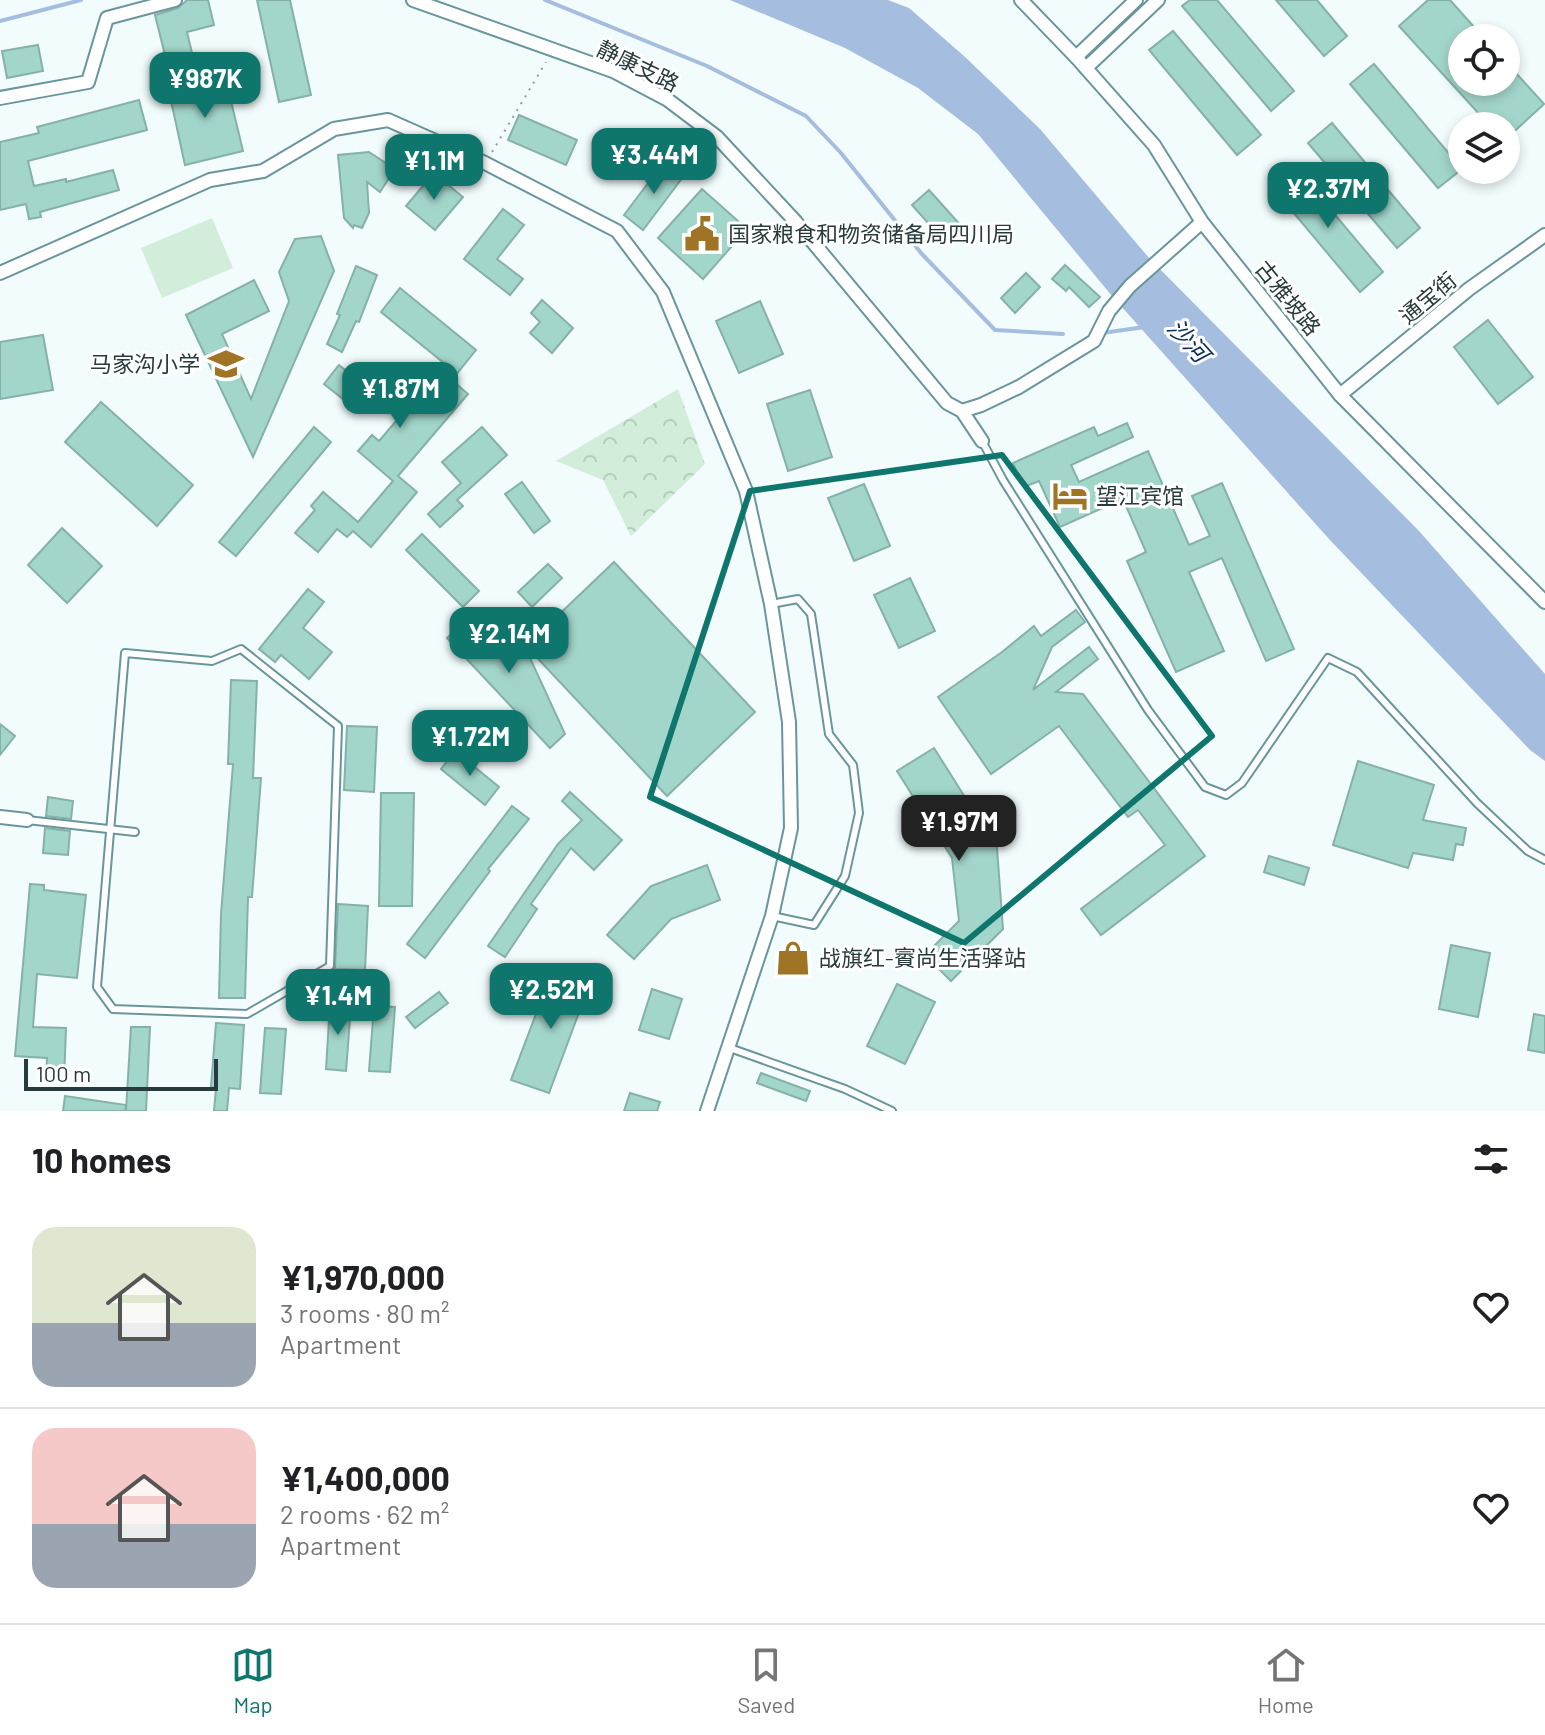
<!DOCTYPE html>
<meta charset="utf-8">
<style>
:root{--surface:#fff;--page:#f6f6f6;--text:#202124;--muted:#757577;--line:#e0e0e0;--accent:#0f766e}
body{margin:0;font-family:Barlow,"Noto Sans SC",sans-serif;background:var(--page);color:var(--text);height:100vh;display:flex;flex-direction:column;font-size:30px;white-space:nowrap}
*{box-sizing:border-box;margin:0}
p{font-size:26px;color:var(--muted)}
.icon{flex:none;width:44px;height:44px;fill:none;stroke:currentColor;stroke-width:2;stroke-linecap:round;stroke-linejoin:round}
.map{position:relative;height:1111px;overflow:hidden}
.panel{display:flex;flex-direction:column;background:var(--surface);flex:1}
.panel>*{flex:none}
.fabs{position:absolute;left:1448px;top:24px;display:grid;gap:16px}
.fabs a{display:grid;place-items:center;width:72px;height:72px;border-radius:50%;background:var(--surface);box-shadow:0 4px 12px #0003;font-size:40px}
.scale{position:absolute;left:24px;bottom:20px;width:194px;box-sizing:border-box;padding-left:8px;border:4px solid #273a3d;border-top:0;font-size:22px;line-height:28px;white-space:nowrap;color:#273a3d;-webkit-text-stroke:6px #fff;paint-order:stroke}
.price{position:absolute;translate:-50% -68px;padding:0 18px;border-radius:16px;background:var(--accent);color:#fff;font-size:26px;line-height:52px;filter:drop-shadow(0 2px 4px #0008)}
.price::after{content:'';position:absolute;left:50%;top:48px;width:24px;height:18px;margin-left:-12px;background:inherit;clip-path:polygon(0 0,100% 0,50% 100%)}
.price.on{background:#222;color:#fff}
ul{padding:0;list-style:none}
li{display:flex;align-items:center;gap:24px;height:200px;padding:0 32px}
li+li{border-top:2px solid var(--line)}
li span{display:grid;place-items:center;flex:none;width:224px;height:160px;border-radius:24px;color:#555}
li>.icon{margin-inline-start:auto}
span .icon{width:96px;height:96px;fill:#fffc;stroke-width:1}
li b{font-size:34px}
h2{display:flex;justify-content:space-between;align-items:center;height:96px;padding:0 32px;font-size:34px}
.tabs{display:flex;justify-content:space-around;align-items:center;height:112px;border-top:2px solid var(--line);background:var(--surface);font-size:22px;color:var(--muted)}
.tabs a{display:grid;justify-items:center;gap:4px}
.tabs .on{color:var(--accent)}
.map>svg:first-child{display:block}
</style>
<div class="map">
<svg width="1545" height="1111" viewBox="0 0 1545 1111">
<defs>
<pattern id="park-crowns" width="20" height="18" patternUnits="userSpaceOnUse" patternTransform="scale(2)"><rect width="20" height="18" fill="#d2eeda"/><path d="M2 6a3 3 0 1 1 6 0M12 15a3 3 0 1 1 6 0" fill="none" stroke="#b4cdbc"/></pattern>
</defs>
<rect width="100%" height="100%" fill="#f2fcfd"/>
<polygon fill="#d2eeda" points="212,218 233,268 162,298 141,248"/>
<polygon fill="url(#park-crowns)" points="678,389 705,464 631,536 603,480 556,461"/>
<polygon fill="#a5bddf" points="730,0 888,0 909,8 964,56 1040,129 1149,258 1419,531 1545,674 1545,761 1530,750 1329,539 1112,296 978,134 918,88 845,48"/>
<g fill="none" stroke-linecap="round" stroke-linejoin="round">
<g stroke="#a5bddf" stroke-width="4">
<polyline points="545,0 707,66 806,116 841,153 921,253 995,330 1063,334"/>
<polyline points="0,21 81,0"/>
<polyline points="1102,333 1145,327"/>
</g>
</g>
<g fill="#a3d6cb" stroke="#85b1a8" stroke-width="2">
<polygon points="187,0 208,0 214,25 187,32 193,57 167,63 155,15 178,8"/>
<polygon points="257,0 290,0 311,95 279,102"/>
<polygon points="1190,0 1217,0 1294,91 1271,111 1182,6"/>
<polygon points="1276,0 1317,0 1347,36 1324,56"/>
<polygon points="1428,0 1450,0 1484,38 1462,38 1462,82 1506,82 1506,62 1544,104 1506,139 1506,126 1490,126 1399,26"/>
<polygon points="1173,31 1261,135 1237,155 1149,50"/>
<polygon points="38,45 43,71 7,78 2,51"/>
<polygon points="1374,64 1462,169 1438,188 1350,84"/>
<polygon points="225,76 243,151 185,165 168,87"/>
<polygon points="139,100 147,130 28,161 34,186 66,179 66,182 113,170 119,190 40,212 41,217 29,219 26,204 0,210 0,142 39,133 37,127"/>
<polygon points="519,115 577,140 566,165 508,140"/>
<polygon points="1332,123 1420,228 1397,248 1308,143"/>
<polygon points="369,152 395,169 380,192 367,182 369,213 362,228 354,225 353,228 344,218 338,155"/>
<polygon points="664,162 683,177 643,230 624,215"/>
<polygon points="1295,167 1383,272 1360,292 1272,187"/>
<polygon points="434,173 463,197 435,230 406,206"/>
<polygon points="702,189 747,229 703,279 658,238"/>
<polygon points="929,190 963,228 946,243 912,205"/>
<polygon points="503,209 524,225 497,259 523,279 510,295 464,259"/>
<polygon points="321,236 334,271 253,457 186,315 254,280 269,311 222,334 251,399 289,301 279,272 295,239"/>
<polygon points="1065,265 1100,297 1089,307 1069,287 1066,291 1052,279"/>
<polygon points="356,266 377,275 359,322 356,321 342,352 327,344 340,315 337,314"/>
<polygon points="1026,273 1040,287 1015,313 1001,298"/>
<polygon points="400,288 476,350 452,380 468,394 398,476 417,492 371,547 353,531 347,537 337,529 318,552 295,533 315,510 311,506 323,492 358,522 393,481 358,451 372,435 379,441 445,364 381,312"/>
<polygon points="542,300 573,328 552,353 530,333 540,322 531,313"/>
<polygon points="760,301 783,354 739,373 716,321"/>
<polygon points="1488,320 1533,377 1498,404 1454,347"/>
<polygon points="43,335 53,390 0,399 0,342"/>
<polygon points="339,365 371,391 357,410 324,384"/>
<polygon points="810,390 832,457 788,471 767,404"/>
<polygon points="101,402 193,485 157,526 65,442"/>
<polygon points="1127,423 1133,437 1071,465 1079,482 1148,451 1189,545 1210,536 1192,496 1222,483 1294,649 1266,661 1222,558 1189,572 1224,651 1176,672 1127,561 1146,552 1123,499 1060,527 1039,481 1024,487 1013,463 1094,427 1098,436"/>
<polygon points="314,427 331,442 236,556 219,542"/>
<polygon points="482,427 507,455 457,500 463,506 440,527 428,514 461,483 442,462"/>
<polygon points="522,482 550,521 534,533 505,494"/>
<polygon points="864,484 890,546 854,561 828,498"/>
<polygon points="62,528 102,566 67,603 28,565"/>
<polygon points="422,534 479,591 463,607 406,550"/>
<polygon points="614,562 755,712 667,796 526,646"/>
<polygon points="548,564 562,578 532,607 518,592"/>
<polygon points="910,578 935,631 899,648 874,595"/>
<polygon points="308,589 324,602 303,628 332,652 309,679 281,655 275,662 259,649"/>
<polygon points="478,610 518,653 525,647 565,734 550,748 447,638"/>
<polygon points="1076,610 1085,622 1052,647 1033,690 1089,647 1098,659 1056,692 1083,694 1205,856 1101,935 1081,909 1165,845 1138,810 1128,817 1059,726 991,774 938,697 1002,652 1034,626 1041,636"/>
<polygon points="231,680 257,681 253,778 261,778 252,897 248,897 245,998 219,998 221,914 233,764 228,764"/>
<polygon points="0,724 15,736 0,755"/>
<polygon points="347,726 377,727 374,792 344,790"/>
<polygon points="934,748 997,848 1003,929 951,981 925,955 959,921 952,858 897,771"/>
<polygon points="455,751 499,787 485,805 441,769"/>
<polygon points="1358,761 1434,785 1423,820 1466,828 1463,845 1456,844 1453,860 1413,853 1408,868 1333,845"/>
<polygon points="570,792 622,840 594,870 571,848 531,904 537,909 505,957 488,946 558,844 582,820 562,801"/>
<polygon points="381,793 414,793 412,906 379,906"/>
<polygon points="48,797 73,801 71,819 46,816"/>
<polygon points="512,806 529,819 488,869 490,871 425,958 407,944"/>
<polygon points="45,828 70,831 68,855 43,853"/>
<polygon points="1269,856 1309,868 1304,885 1264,872"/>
<polygon points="707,865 720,900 671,919 634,959 607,935 651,886"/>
<polygon points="30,884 44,885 44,890 86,895 77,978 37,974 33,1027 66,1028 64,1081 46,1080 47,1058 15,1056"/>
<polygon points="338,904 368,906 365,970 335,969"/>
<polygon points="796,945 803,968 791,971 784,949"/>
<polygon points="1451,945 1490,953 1478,1017 1439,1009"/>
<polygon points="553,969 590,983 549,1093 511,1080"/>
<polygon points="897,984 935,1002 905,1064 867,1046"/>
<polygon points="652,989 682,999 669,1039 639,1030"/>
<polygon points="439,992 448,1003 415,1028 406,1017"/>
<polygon points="330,1004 351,1006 346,1071 326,1069"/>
<polygon points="374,1006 395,1007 390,1072 369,1071"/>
<polygon points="1534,1014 1545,1016 1545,1053 1528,1050"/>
<polygon points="216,1023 244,1025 240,1089 229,1088 227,1111 214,1111 216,1088 211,1087"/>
<polygon points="131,1027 150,1027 146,1111 126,1111"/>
<polygon points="265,1028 286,1029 281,1094 260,1093"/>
<polygon points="761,1073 810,1091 806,1101 757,1083"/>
<polygon points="630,1093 660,1102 657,1111 624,1111"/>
<polygon points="65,1096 126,1105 125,1111 63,1111"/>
</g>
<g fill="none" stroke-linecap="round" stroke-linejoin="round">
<g stroke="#69969b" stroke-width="10">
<g id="lane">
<polyline points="982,441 1003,480 1148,710 1205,787 1226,795 1242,783 1328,658 1357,672 1477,803 1528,851 1545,860"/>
<polyline points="771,604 798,599 811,614 829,734 853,765 859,813 845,876 814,925 772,916"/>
<polygon points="241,649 338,726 330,966 247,1014 113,1009 97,987 125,653 212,661"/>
<polyline points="27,820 135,832"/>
<polyline points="727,1047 845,1089 892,1111"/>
</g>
</g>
<g stroke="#69969b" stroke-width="16">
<g id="street">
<polyline points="413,0 613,71 668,100 717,137 796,222 947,403 962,411 982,441"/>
<polyline points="1021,0 1076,57 1154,145 1202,222 1340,395 1545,602"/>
<polyline points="1076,57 1136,0"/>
<polyline points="1086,68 1158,0"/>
<polyline points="0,98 88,82 107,18 175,0"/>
<polyline points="0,273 210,180 263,171 334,129 388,120 485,163 617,231 663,292 746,491 771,604 789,722 791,828 772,916 707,1111"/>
<polyline points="1340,395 1469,289 1545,235"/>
<polyline points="962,411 981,405 1019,387 1094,341 1109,311 1130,286 1202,222"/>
<polyline points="0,817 27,820"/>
</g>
</g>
<polyline stroke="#8f9d9f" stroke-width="2" stroke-dasharray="2 6" stroke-linecap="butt" points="492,152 546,62"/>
<use href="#lane" stroke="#fff" stroke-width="6"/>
<use href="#street" stroke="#fff" stroke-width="12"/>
</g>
<path fill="none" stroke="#0f766e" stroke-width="6" stroke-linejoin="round" d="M1002,455L1212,736L964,943L650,797L750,491Z"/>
<defs>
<g id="civic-bare" transform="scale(2.76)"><path d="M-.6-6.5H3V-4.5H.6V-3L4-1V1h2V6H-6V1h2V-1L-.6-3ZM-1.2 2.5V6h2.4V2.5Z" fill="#a07425" stroke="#fff" stroke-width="2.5" paint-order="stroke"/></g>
<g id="school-bare" transform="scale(2.76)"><path d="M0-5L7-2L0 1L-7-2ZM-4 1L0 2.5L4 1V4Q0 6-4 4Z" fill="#a07425" stroke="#fff" stroke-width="2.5" paint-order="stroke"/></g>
<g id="hotel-bare" transform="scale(2.76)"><path d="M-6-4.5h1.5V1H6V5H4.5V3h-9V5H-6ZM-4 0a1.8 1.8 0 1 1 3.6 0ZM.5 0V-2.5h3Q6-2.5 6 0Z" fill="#a07425" stroke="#fff" stroke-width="2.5" paint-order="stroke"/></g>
<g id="shop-bare" transform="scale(2.76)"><path d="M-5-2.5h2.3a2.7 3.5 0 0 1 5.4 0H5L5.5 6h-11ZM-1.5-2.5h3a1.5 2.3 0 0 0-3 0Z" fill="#a07425" stroke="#fff" stroke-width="2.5" paint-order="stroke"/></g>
</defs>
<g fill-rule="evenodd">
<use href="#civic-bare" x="702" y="234"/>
<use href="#school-bare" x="226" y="364"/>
<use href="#hotel-bare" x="1070" y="496"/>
<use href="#shop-bare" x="793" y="958"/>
</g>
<g text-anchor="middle" stroke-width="6" stroke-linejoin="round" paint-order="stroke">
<g font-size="22" fill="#273a3d" stroke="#fff">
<text transform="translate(638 66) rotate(26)" y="8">静康支路</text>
<text transform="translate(1288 298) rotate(51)" y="8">古雅坡路</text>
<text transform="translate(1428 298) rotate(-40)" y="8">通宝街</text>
</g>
<g font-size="22" fill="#273a3d" stroke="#fff" text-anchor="start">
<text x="728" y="242">国家粮食和物资储备局四川局</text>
<text x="200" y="372" text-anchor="end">马家沟小学</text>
<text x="1096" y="504">望江宾馆</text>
<text x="819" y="966">战旗红-賨尚生活驿站</text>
</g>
<g font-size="24" font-style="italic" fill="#0f2e59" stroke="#fff">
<text transform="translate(1188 341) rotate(48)" y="8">沙河</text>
</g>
</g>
</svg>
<div class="fabs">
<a><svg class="icon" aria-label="locate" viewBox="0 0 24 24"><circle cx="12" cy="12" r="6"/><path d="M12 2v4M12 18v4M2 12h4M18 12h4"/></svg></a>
<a><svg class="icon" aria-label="layers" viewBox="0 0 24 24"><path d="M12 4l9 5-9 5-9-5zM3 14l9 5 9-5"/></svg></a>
</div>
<div class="scale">100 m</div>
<b class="price" style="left:205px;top:120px">¥987K</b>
<b class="price" style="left:654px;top:196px">¥3.44M</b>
<b class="price" style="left:434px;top:202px">¥1.1M</b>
<b class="price" style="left:1328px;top:230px">¥2.37M</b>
<b class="price" style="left:400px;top:430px">¥1.87M</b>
<b class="price" style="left:509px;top:675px">¥2.14M</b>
<b class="price" style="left:470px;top:778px">¥1.72M</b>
<b class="price on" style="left:959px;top:863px">¥1.97M</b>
<b class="price" style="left:551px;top:1031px">¥2.52M</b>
<b class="price" style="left:338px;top:1037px">¥1.4M</b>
</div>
<section class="panel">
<h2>10 homes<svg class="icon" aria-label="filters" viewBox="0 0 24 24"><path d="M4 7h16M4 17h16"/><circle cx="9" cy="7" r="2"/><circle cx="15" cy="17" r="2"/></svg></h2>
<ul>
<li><span style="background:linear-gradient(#dfe7d0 60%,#9aa5b1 0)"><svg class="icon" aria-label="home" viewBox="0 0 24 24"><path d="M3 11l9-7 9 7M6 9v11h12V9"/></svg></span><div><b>¥1,970,000</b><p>3 rooms · 80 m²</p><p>Apartment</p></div><svg class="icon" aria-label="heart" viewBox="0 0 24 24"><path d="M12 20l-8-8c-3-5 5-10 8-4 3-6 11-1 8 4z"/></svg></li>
<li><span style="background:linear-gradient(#f6c9c9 60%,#9aa5b1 0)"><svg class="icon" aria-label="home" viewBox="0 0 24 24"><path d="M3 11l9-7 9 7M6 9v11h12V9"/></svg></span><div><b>¥1,400,000</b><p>2 rooms · 62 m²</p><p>Apartment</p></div><svg class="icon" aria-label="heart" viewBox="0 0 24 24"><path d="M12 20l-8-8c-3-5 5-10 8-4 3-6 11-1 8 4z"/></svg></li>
</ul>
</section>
<nav class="tabs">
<a class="on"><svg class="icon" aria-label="map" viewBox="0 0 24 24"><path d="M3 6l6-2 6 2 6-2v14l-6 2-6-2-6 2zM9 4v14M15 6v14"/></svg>Map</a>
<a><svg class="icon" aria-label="saved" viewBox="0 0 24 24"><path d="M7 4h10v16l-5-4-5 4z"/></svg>Saved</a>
<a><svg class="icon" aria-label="home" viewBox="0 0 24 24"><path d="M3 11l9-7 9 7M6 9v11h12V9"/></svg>Home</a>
</nav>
